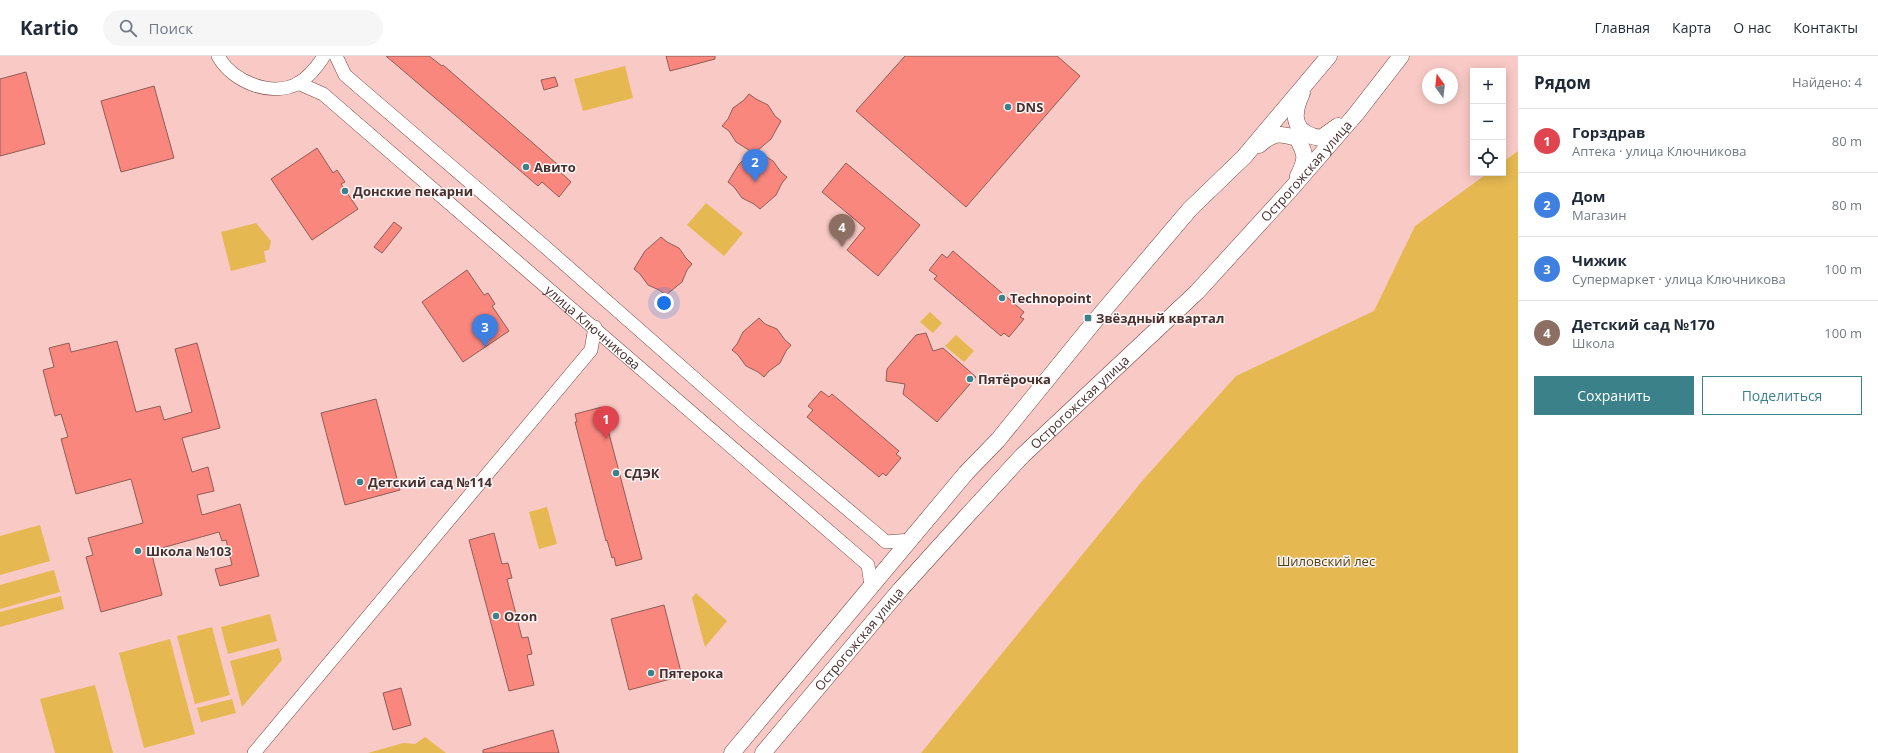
<!DOCTYPE html>
<html lang="ru">
<meta charset="utf-8">
<style>
body{margin:0;font-family:"Open Sans",sans-serif;background:#f6f6f7;color:#1f2937}
.controls{position:absolute;right:12px;top:12px;display:grid;overflow:hidden;border-radius:0px;box-shadow:0 2px 10px #0003}
.controls button{width:36px;height:36px;display:grid;place-items:center;padding:0;border:0;border-bottom:1px solid #e0e1e3;background:#fff;color:#1f2937;font:20px sans-serif}
.compass{position:absolute;left:1422px;top:12px;width:36px;height:36px;border-radius:50%;background:#fff;box-shadow:0 2px 10px #0003;rotate:345deg}
.you{position:absolute;left:664px;top:247px;width:14px;height:14px;margin:-10px;border:3px solid #fff;border-radius:50%;background:#1a73e8;box-shadow:0 0 0 6px #1a73e833}
.badge{display:grid;place-items:center;width:26px;height:26px;border-radius:50%;background:#3a818a;color:#fff;font-size:13px;font-weight:700}
.pin{position:absolute;translate:-50% -33px;filter:drop-shadow(0 1px 2px #0008)}
.pin::after{content:'';position:absolute;top:21px;width:14px;height:12px;background:inherit;clip-path:polygon(0 0,100% 0,50% 100%)}
.list{margin:0;padding:0;list-style:none}
h2{display:flex;justify-content:space-between;align-items:center;height:52px;margin:0;padding:0 16px;font-size:17px}
h2 small{font-size:13px;font-weight:400;color:#747a83}
.list li{display:grid;grid-template-columns:26px 1fr auto;gap:12px;align-items:center;box-sizing:border-box;height:64px;padding:0 16px;border-top:1px solid #e0e1e3}
.list b{display:block;font-size:15px;white-space:nowrap}
.list p{margin:0;font-size:13px;white-space:nowrap;color:#747a83}
.list em{font-size:13px;font-style:normal;color:#747a83}
.actions{display:flex;gap:8px;padding:12px 16px}
.actions a{flex:1;padding:9px 0;border:1px solid #3a818a;border-radius:0px;text-align:center;font-size:14px;color:#3a818a}
.actions .main{background:#3a818a;color:#fff}
.icon{flex:none;width:22px;height:22px;fill:none;stroke:currentColor;stroke-width:2;stroke-linecap:round;stroke-linejoin:round}
.map{position:relative;flex:none;width:1518px;height:697px;overflow:hidden}
header{display:flex;align-items:center;gap:24px;box-sizing:border-box;height:56px;padding:0 20px;background:#fff;border-bottom:1px solid #e0e1e3}
header strong{font-size:19px}
nav{display:flex;gap:22px;margin-inline-start:auto;font-size:14px}
.search{width:280px;height:36px;background:#f6f6f7;display:flex;align-items:center;gap:10px;box-sizing:border-box;padding:0 14px;border-radius:22px;color:#747a83;font-size:15px}
main{display:flex}
aside{flex:1;background:#fff}
.map>svg:first-child{display:block}
</style>
<header>
<strong>Kartio</strong>
<div class="search"><svg class="icon" aria-label="search" viewBox="0 0 24 24"><circle cx="10" cy="10" r="6"/><path d="M15 15l6 6"/></svg>Поиск</div>
<nav><a>Главная</a><a>Карта</a><a>О нас</a><a>Контакты</a></nav>
</header>
<main>
<div class="map">
<svg width="1518" height="697" viewBox="0 0 1518 697">
<rect width="100%" height="100%" fill="#f9cac5"/>
<!-- green -->
<g fill="#e5b851">
<path d="M625,10L633,42L583,55L574,23Z"/>
<path d="M1518,95V697H921L1143,424L1236,320L1374,255L1415,170L1488,117H1503V106Z"/>
<path d="M706,147L743,177L724,200L687,169Z"/>
<path d="M256,167L271,185L269,194L264,195L266,206L231,215L221,176Z"/>
<path d="M930,256L942,267L933,277L920,266Z"/>
<path d="M956,279L974,295L964,306L945,290Z"/>
<path d="M547,451L557,488L539,493L529,456Z"/>
<path d="M40,469L50,505L0,519V480Z"/>
<path d="M54,514L60,536L0,553V529Z"/>
<path d="M696,537L727,565L705,591L692,542Z"/>
<path d="M61,540L64,553L0,571V556Z"/>
<path d="M270,558L277,585L228,598L221,571Z"/>
<path d="M212,571L230,639L195,648L177,580Z"/>
<path d="M170,583L195,678L144,692L119,597Z"/>
<path d="M279,592L282,604L242,651L230,605Z"/>
<path d="M95,629L113,697H55L40,643Z"/>
<path d="M232,643L236,657L201,666L197,652Z"/>
<path d="M425,681L446,697H368L403,687L415,688Z"/>
</g>
<!-- building -->
<g fill="#f9877e" stroke="#8f5c57">
<path d="M386,0H429L442,10L443,9L557,108L555,111L571,126L559,141L542,126L538,130Z"/>
<path d="M666,0H715V3L670,15Z"/>
<path d="M905,0H1057L1080,20L966,151L856,55Z"/>
<path d="M26,16L45,88L0,100V23Z"/>
<path d="M555,21L558,30L544,34L541,24Z"/>
<path d="M154,30L174,102L121,116L101,45Z"/>
<path d="M749,38L756,43L768,49L775,60L781,65L771,83L757,95L773,105L781,116L787,121L782,127L776,139L760,153L754,148L742,142L734,131L728,126L739,108L752,96L736,86L729,75L722,70L728,63L733,52L744,44Z"/>
<path d="M317,92L333,117L337,114L345,126L341,128L358,153L312,184L271,123Z"/>
<path d="M846,107L920,169L878,220L847,194L865,172L822,136Z"/>
<path d="M394,166L402,172L382,197L374,191Z"/>
<path d="M661,181L667,186L679,192L686,202L692,208L687,214L682,226L666,239L659,234L648,229L640,218L634,213L645,195Z"/>
<path d="M953,195L1024,256L1020,261L1024,263L1009,281L1004,277L1001,280L934,223L937,220L929,214L942,198L947,202Z"/>
<path d="M467,214L484,239L488,237L495,248L492,250L509,275L463,306L422,246Z"/>
<path d="M759,262L765,268L777,273L785,284L791,289L786,295L780,307L769,315L764,321L758,316L746,310L738,299L732,294L737,288L743,276Z"/>
<path d="M926,277L933,295L943,292L976,321L937,366L903,338L905,328L886,325L887,313L916,279Z"/>
<path d="M117,285L136,356L160,350L164,364L192,356L175,293L197,287L220,372L182,382L192,416L208,411L214,435L197,439L202,459L240,448L259,520L220,530L215,513L232,509L226,484L222,485L219,476L151,495L162,539L101,556L86,501L93,499L88,482L143,467L131,423L76,438L61,383L68,381L61,358L55,360L43,314L54,311L49,292L69,287L71,296Z"/>
<path d="M821,335L829,341L832,338L899,395L896,398L901,402L886,420L883,417L879,421L807,361L813,354L808,350Z"/>
<path d="M376,343L400,434L345,449L321,357Z"/>
<path d="M602,351L642,503L616,510L614,501L612,502L607,484L606,485L575,366H577L575,358Z"/>
<path d="M494,477L502,508L508,507L512,522L507,523L522,582L528,581L532,598L527,599L534,629L509,635L469,484Z"/>
<path d="M664,549L682,620L629,634L611,563Z"/>
<path d="M401,632L411,669L393,674L383,637Z"/>
<path d="M553,674L559,697H483V694Z"/>
</g>
<g fill="none" stroke-linecap="round" stroke-linejoin="round">
<defs>
<g id="minor">
<path d="M218,0C232,26 272,42 299,27C310,20 317,11 324,0"/>
<path d="M336,0L345,19L543,189L744,366L878,479L886,486L911,484"/>
<path id="s1" d="M298,27L323,38L868,509L871,530"/>
<path d="M254,697L591,294L595,271"/>
</g>
<g id="tertiary">
<path d="M1302,37C1291,60 1293,78 1321,82L1338,70"/>
<path d="M1259,89C1274,76 1278,77 1297,82C1306,98 1307,103 1298,120"/>
<path d="M732,697L966,417L998,384L1094,266L1190,153L1244,101L1329,0"/>
<path id="s2" d="M763,697L900,534L965,462L1022,400L1197,236L1291,133L1356,58L1401,0"/>
</g>
</defs>
<!-- minor casing -->
<use href="#minor" stroke="#764541" stroke-width="14"/>
<!-- tertiary casing -->
<use href="#tertiary" stroke="#764541" stroke-width="17"/>
<!-- minor -->
<use href="#minor" stroke="#fff" stroke-width="13"/>
<!-- tertiary -->
<use href="#tertiary" stroke="#fff" stroke-width="16"/>
</g>
<!-- markers -->
<g fill="#3a818a" stroke="#fdf6f6" stroke-width="1.5">
<circle cx="1008" cy="51" r="4"/>
<circle cx="526" cy="111" r="4"/>
<circle cx="345" cy="135" r="4"/>
<circle cx="1002" cy="242" r="4"/>
<rect x="1084" y="258" width="8" height="8" rx="2"/>
<circle cx="970" cy="323" r="4"/>
<circle cx="616" cy="417" r="4"/>
<circle cx="360" cy="426" r="4"/>
<circle cx="138" cy="495" r="4"/>
<circle cx="496" cy="560" r="4"/>
<circle cx="651" cy="617" r="4"/>
</g>
<g text-anchor="middle" stroke-width="3" stroke-linejoin="round" paint-order="stroke">
<!-- poi labels -->
<g font-size="13" font-weight="bold" fill="#462f2d" stroke="#fdf6f6" text-anchor="start">
<text x="1016" y="56">DNS</text>
<text x="534" y="116">Авито</text>
<text x="353" y="140">Донские пекарни</text>
<text x="1010" y="247">Technopoint</text>
<text x="1096" y="267">Звёздный квартал</text>
<text x="978" y="328">Пятёрочка</text>
<text x="624" y="422">СДЭК</text>
<text x="368" y="431">Детский сад №114</text>
<text x="146" y="500">Школа №103</text>
<text x="504" y="565">Ozon</text>
<text x="659" y="622">Пятерока</text>
</g>
<!-- street labels -->
<g font-size="13" fill="#462f2d" stroke="#fdf6f6">
<text dy="5" stroke="none"><textPath href="#s2" startOffset="797">Острогожская улица</textPath></text>
<text dy="5" stroke="none"><textPath href="#s1" startOffset="384">улица Ключникова</textPath></text>
<text dy="5" stroke="none"><textPath href="#s2" startOffset="473">Острогожская улица</textPath></text>
<text dy="5" stroke="none"><textPath href="#s2" startOffset="149">Острогожская улица</textPath></text>
</g>
<!-- park labels -->
<g font-size="13" fill="#513e0e" stroke="#fdf6f6">
<text x="1326" y="510">Шиловский лес</text>
</g>
</g>
</svg>
<div class="controls">
<button>+</button>
<button>−</button>
<button><svg class="icon" aria-label="locate" viewBox="0 0 24 24"><circle cx="12" cy="12" r="6"/><path d="M12 2v4M12 18v4M2 12h4M18 12h4"/></svg></button>
</div>
<svg class="compass" viewBox="-18 -18 36 36"><path d="M0-13l5 13h-10z" fill="#e53935"/><path d="M0 13l5-13h-10z" fill="#747a83"/></svg>
<div class="you"></div>
<div class="pin badge" style="left:606px;top:383px;background:#e0444e">1</div>
<div class="pin badge" style="left:755px;top:126px;background:#3f7fe0">2</div>
<div class="pin badge" style="left:485px;top:291px;background:#3f7fe0">3</div>
<div class="pin badge" style="left:842px;top:191px;background:#8d6e63">4</div>
</div>
<aside>
<h2>Рядом<small>Найдено: 4</small></h2>
<ul class="list">
<li><span class="badge" style="background:#e0444e">1</span><div><b>Горздрав</b><p>Аптека · улица Ключникова</p></div><em>80 m</em></li>
<li><span class="badge" style="background:#3f7fe0">2</span><div><b>Дом</b><p>Магазин</p></div><em>80 m</em></li>
<li><span class="badge" style="background:#3f7fe0">3</span><div><b>Чижик</b><p>Супермаркет · улица Ключникова</p></div><em>100 m</em></li>
<li><span class="badge" style="background:#8d6e63">4</span><div><b>Детский сад №170</b><p>Школа</p></div><em>100 m</em></li>
</ul>
<div class="actions"><a class="main">Сохранить</a><a>Поделиться</a></div>
</aside>
</main>
